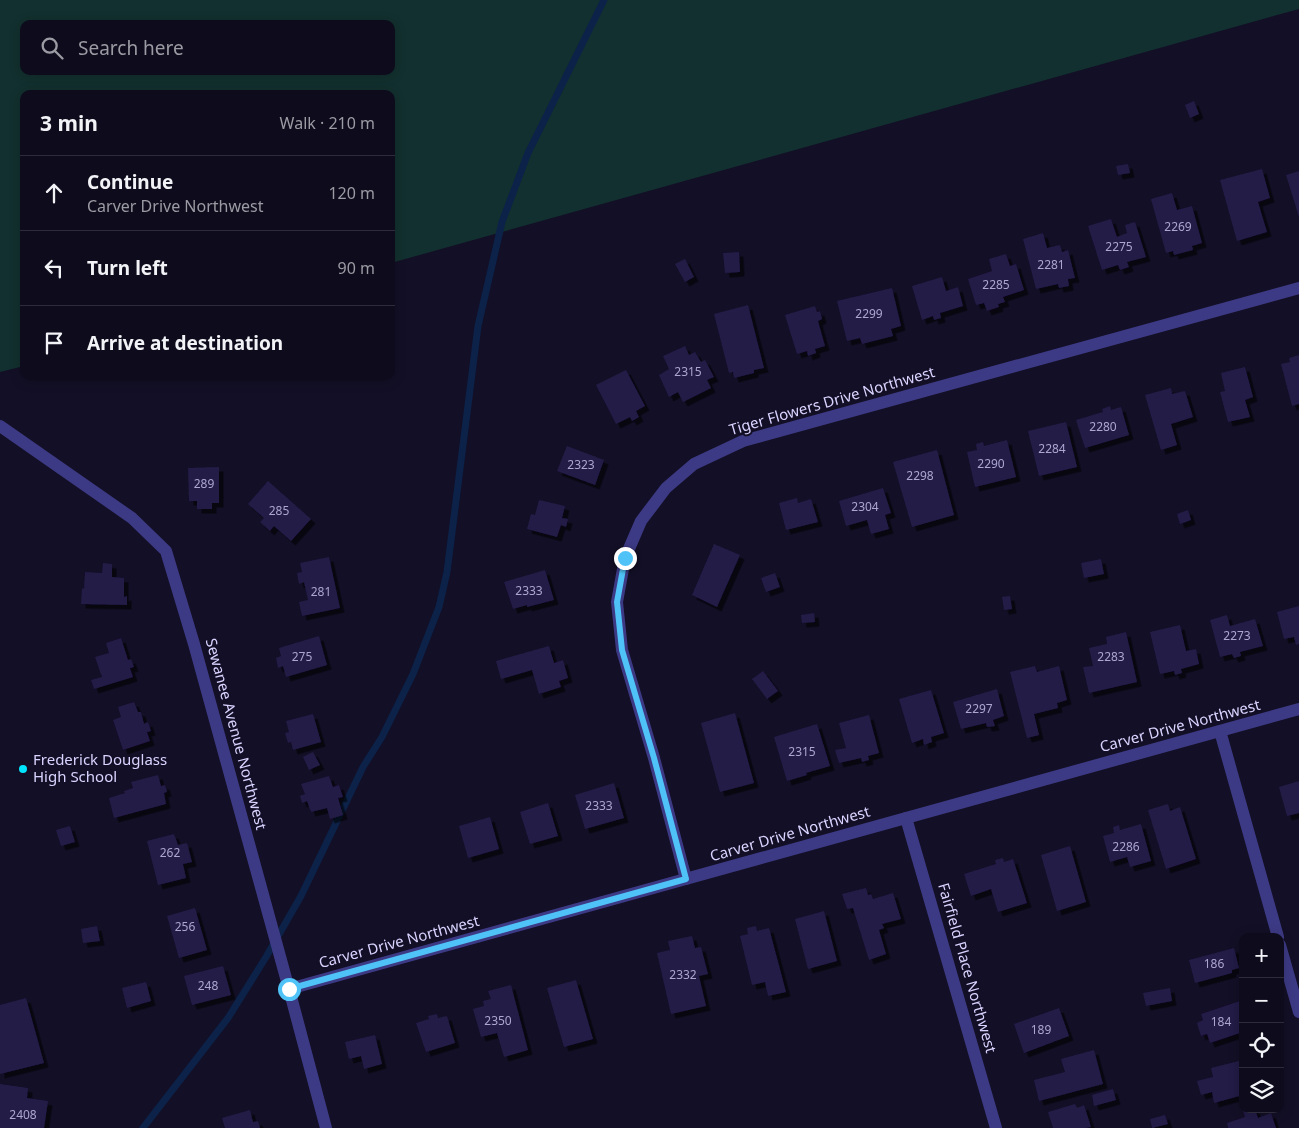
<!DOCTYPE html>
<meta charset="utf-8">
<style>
body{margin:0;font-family:"Noto Sans",sans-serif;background:#1c1929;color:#f1f3f6}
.controls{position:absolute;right:15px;bottom:15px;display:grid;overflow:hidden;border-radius:10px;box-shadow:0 2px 12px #0003}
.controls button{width:45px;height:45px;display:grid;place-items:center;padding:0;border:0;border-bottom:1px solid #2e2b3b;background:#0e0b1c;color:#f1f3f6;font:25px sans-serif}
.stop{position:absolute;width:15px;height:15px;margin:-11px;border:4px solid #4fc3f7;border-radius:50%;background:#fff}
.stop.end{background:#4fc3f7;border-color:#fff;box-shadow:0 1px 5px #0008}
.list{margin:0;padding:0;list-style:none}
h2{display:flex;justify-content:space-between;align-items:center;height:65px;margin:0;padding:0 20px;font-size:21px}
h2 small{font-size:16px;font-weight:400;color:#9b9ba3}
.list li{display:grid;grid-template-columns:32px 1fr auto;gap:15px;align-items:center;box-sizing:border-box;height:75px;padding:0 20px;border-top:1px solid #2e2b3b}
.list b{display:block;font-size:19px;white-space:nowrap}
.list p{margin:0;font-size:16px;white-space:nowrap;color:#9b9ba3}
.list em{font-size:16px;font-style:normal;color:#9b9ba3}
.icon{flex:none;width:28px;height:28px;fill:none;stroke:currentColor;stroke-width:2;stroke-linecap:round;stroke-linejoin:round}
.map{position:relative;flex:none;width:1299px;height:1128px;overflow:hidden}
.search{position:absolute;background:#0e0b1c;box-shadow:0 2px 12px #0003;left:20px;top:20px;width:375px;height:55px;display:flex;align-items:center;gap:12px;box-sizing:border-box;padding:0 18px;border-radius:10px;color:#9b9ba3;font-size:19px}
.panel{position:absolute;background:#0e0b1c;box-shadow:0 2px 12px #0003;left:20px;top:90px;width:375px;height:290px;border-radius:10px}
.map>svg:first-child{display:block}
</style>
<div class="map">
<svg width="1299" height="1128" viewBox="0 0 1299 1128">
<defs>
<filter id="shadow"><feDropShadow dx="4.5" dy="4.5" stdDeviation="0" flood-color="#0009"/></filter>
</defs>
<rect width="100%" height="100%" fill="#130f26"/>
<!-- green -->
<path fill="#12302f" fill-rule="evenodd" d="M0,0H1299V9L391,263V94H24V366L0,372ZM24,24H391V71H24Z"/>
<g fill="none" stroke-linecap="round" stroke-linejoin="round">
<!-- stream -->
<path stroke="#0c2248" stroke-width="7" d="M143,1128L228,1018L266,957L301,896L363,767L382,737L413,674L439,607L447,572L478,326L502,222L528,153L604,0"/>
</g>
<!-- building -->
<g fill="#241b47" filter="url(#shadow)">
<path d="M1194,101L1199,114L1190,118L1185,105Z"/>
<path d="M1128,164L1130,173L1118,175L1116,166Z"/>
<path d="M1262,169L1270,198L1258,202L1267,232L1237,241L1220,180Z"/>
<path d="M1299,171V217L1286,175Z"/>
<path d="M1172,193L1177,210L1192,206L1202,243L1192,246L1193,250L1174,255L1173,251L1166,253L1151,199Z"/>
<path d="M1111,219L1117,237L1127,233L1125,225L1135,222L1146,257L1127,262L1129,267L1120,270L1118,265L1102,270L1088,226Z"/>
<path d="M1043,233L1047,248L1060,245L1062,252L1068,250L1075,278L1068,279L1069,286L1059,288L1058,284L1036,289L1023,239Z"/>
<path d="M739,252L740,272L725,273L723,253Z"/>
<path d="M1006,254L1010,266L1016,264L1024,290L1003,297L1005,302L998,304L999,307L987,311L984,303L976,305L968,279L992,271L989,259Z"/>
<path d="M685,259L694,277L685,282L675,264Z"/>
<path d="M942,277L946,291L958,287L963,306L940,313L941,318L934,320L933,316L922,320L912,286Z"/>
<path d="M892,288L901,326L891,329L893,336L862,344L860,338L847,341L837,301Z"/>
<path d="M748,305L764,368L754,370V373L734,378L733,372L729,373L714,314Z"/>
<path d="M815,306L817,312L820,311L822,319L818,321L825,346L815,349L816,353L808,356L807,351L797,354L785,315Z"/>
<path d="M685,346L689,355L695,352L701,362L705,360L714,377L707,380L711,388L683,402L678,392L669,397L659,375L669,369L663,356Z"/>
<path d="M1299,355V404L1292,406L1281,364L1290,362L1289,358Z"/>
<path d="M1245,367L1253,397L1245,400L1250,417L1228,422L1220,392L1225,391L1221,373Z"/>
<path d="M626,370L645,406L636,411L639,417L632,421L630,417L616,424L596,385Z"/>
<path d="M1171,388L1172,394L1185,391L1193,417L1171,424L1177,445L1161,450L1145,395Z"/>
<path d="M1110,406L1111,410L1121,407L1129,435L1085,448L1076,420L1103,412L1102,409Z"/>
<path d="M1066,422L1077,467L1039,476L1028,431Z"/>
<path d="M1007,440L1016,477L975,487L967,452L977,450L976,444L983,442L984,446Z"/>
<path d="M567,446L604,460L595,485L557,471Z"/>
<path d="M937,450L954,515L912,527L893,462Z"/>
<path d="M219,467V503H212V509H197V501H189L188,468Z"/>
<path d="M268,481L311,519L291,541L274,526L270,531L260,522L264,518L248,504Z"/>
<path d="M883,488L891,513L885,515L889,529L871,534L867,520L846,526L839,501Z"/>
<path d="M797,498L798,503L811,499L818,522L786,530L779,503Z"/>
<path d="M539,500L565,506L562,518L568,519L566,527L561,525L557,537L527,529L531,514L535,515Z"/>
<path d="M1188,510L1191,520L1180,524L1177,514Z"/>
<path d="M714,544L740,555L717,607L692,595Z"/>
<path d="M329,557L340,608L302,616L299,602L308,600L304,582L299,584L297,573L302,572L300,563Z"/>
<path d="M1101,559L1104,574L1084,578L1081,563Z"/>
<path d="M103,563L112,564V577L124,578V597L127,596V605L81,604L82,588L84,589L85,572L102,573Z"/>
<path d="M545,570L554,600L527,607V605L513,609L504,582Z"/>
<path d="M775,573L780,587L766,592L761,578Z"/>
<path d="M1010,596L1012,609L1004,610L1002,597Z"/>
<path d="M1299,606V644L1296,645L1294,637L1284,639L1277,612Z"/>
<path d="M814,613L815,622L802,623L801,615Z"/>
<path d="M1227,615L1230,626L1255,619L1263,646L1240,652L1241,656L1234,658L1232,654L1220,657L1210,620Z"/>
<path d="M1180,625L1186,651L1196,649L1199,664L1181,669L1182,673L1175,675L1174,671L1160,674L1150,632Z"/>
<path d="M1126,632L1137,682L1089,693L1083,667L1093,666L1089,648L1107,644L1106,637Z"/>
<path d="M319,636L327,665L286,677L283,666L278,668L276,658L281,656L279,648Z"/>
<path d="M121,638L128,660L131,659L134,667L130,668L133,677L94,689L91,680L102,677L95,657L109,653L106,643Z"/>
<path d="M549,646L554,663L563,660L568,678L559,681L561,687L539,694L532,670L501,679L496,661Z"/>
<path d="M1035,666L1037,672L1059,666L1067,700L1057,703L1058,708L1034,714L1039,735L1027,738L1010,672Z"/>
<path d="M763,671L778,691L767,699L752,679Z"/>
<path d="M997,689L1004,716L993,720L995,726L987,727L986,723L961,729L953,702Z"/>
<path d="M931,690L944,733L931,737L932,742L924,745L923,739L912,743L899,699Z"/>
<path d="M134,702L138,712H141L144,724L148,722L151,731L147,732L150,741L123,750L113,720L121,717L118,707Z"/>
<path d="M735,713L754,783L720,792L701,723Z"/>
<path d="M313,714L321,742L293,750L291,742L288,743L285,733L289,732L286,721Z"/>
<path d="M869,715L879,753L868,756L869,760L862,762L861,758L839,763L835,750L846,748L839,723Z"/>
<path d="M817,724L830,766L806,773L807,775L787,781L774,737Z"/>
<path d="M313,752L320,765L309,770L303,757Z"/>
<path d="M158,775L161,786L165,785L167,792L164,793L166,804L114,818L109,798L125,793L124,791L133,788L131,782Z"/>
<path d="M329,776L333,787L339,785L343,797L338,798L343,815L330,819L327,808L311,812L307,801L302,803L300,796L305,794L301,784Z"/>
<path d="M1299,781V813L1287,816L1279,787Z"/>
<path d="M614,783L624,818L585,829L575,795Z"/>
<path d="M548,803L558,836L530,844L520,812Z"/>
<path d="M1168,804L1170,811L1180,807L1196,859L1166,869L1148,810Z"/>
<path d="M490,817L499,849L468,858L459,826Z"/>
<path d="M1141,824L1151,861L1130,867L1127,857L1110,862L1103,836L1114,833L1113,827L1119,825L1120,830Z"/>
<path d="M70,826L75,842L61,846L56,830Z"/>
<path d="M174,834L178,845L187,843L192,862L183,864L186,878L158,885L147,841Z"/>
<path d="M1070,846L1086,902L1057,911L1041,855Z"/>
<path d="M1003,858L1004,862L1013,859L1027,903L998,912L991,889L971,896L964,874L996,864L995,860Z"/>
<path d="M866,888L868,895L871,894L873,899L893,893L901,919L882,924L884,928L879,930L886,954L869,960L853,908L847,909L842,894Z"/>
<path d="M195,908L207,950L179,958L167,916Z"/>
<path d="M824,911L837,961L808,969L795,919Z"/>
<path d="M97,926L100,941L83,943L81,929Z"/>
<path d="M756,926L757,931L769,928L786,992L768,996L765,982L752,985L740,936L748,934L747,928Z"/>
<path d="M692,936L695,948L701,947L708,974L699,976L706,1006L671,1014L657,953L670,950L668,941Z"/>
<path d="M1234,948L1239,968L1232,970V973L1195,983L1189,960Z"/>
<path d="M223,966L231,995L192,1005L184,976Z"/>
<path d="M576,980L593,1039L564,1047L547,988Z"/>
<path d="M146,982L151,1001L127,1008L122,988Z"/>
<path d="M511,985L528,1050L504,1057L497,1033L481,1037L473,1009L484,1006L483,1001L491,999L488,991Z"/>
<path d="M1170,988L1172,1001L1146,1006L1143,993Z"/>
<path d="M26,998L44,1063L0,1074V1005Z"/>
<path d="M1243,1000V1032L1210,1043L1207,1034L1201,1036L1197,1023L1203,1020L1201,1014Z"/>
<path d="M1059,1008L1069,1036L1024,1053L1014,1024Z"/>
<path d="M437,1014L438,1018L447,1016L455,1043L426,1052L416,1023L429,1019L428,1016Z"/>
<path d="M375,1035L382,1064L364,1069L361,1056L349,1059L345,1042Z"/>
<path d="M1094,1050L1103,1084L1039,1101L1034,1080L1065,1072L1061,1059Z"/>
<path d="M1243,1060V1095L1214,1103L1212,1092L1201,1095L1197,1081L1213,1077L1211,1068Z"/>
<path d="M0,1084L28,1088L27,1098L48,1101L44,1128H0Z"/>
<path d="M1113,1089L1116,1100L1094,1106L1092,1095Z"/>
<path d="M1075,1104L1077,1108L1084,1105L1091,1127L1086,1128H1053L1048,1112Z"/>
<path d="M1248,1109H1255L1258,1118L1271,1113L1276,1128H1228L1227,1123L1245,1117L1243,1111Z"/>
<path d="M250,1110L253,1122L258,1121L260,1128H225L222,1118Z"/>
<path d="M1165,1115L1168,1124L1152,1128L1150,1119Z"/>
</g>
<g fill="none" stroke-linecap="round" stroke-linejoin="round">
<!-- street -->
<g stroke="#3d3a85" stroke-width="12">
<path d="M0,426L132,518L166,551L194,644L289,989L326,1128"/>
<path d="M1220,731L1278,937"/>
<path d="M906,818L996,1128"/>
<path d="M686,879L654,758L622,650L617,602L625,558L641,521L666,488L694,464L743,441L1299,288"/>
<path d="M1280,945L1299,1012"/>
<path d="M289,989L1299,709"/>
</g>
</g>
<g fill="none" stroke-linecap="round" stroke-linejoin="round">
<!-- route -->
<path stroke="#4fc3f7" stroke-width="6" d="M289,989L686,879L654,758L622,650L617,602L625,558"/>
</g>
<!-- markers -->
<circle fill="#00e5ff" stroke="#130f26" stroke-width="2" cx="23" cy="769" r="5"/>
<g text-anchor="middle" stroke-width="4" stroke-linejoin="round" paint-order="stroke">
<!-- number labels -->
<g font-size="12" fill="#aca6d1">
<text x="1178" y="231">2269</text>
<text x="1119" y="251">2275</text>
<text x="1051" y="269">2281</text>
<text x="996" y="289">2285</text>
<text x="869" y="318">2299</text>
<text x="688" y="376">2315</text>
<text x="1103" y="431">2280</text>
<text x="1052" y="453">2284</text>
<text x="991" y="468">2290</text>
<text x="581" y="469">2323</text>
<text x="920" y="480">2298</text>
<text x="204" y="488">289</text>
<text x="865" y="511">2304</text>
<text x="279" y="515">285</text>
<text x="529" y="595">2333</text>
<text x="321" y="596">281</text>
<text x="1237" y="640">2273</text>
<text x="302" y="661">275</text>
<text x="1111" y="661">2283</text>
<text x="979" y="713">2297</text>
<text x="802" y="756">2315</text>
<text x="599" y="810">2333</text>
<text x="1126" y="851">2286</text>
<text x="170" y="857">262</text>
<text x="185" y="931">256</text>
<text x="1214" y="968">186</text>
<text x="683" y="979">2332</text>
<text x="208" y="990">248</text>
<text x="498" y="1025">2350</text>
<text x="1221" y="1026">184</text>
<text x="1041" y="1034">189</text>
<text x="23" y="1119">2408</text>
</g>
<!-- street labels -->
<g font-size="15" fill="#d9d4ff" stroke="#130f26">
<text transform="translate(832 401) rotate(-16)" y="5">Tiger Flowers Drive Northwest</text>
<text transform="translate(1180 726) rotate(-15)" y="5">Carver Drive Northwest</text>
<text transform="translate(236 734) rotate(75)" y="5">Sewanee Avenue Northwest</text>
<text transform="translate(790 834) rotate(-16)" y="5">Carver Drive Northwest</text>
<text transform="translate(399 942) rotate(-15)" y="5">Carver Drive Northwest</text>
<text transform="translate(967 968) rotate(74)" y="5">Fairfield Place Northwest</text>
</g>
<!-- poi labels -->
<g font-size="15" fill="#d9d4ff" stroke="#130f26" text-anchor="start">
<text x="33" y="765">Frederick Douglass<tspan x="33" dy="17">High School</tspan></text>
</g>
</g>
</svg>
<div class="controls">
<button>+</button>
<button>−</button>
<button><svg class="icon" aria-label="locate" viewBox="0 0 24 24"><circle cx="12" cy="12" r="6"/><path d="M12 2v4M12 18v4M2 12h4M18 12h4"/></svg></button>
<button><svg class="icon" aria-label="layers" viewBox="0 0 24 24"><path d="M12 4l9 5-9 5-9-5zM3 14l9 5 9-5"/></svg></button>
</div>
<div class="stop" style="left:289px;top:989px"></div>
<div class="stop end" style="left:625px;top:558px"></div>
<div class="search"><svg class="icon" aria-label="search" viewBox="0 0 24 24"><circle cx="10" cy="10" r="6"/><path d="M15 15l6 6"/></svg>Search here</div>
<section class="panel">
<h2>3 min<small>Walk · 210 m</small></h2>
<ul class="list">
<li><svg class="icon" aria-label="ahead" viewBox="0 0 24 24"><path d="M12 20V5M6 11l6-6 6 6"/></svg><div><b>Continue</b><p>Carver Drive Northwest</p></div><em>120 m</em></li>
<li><svg class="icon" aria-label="left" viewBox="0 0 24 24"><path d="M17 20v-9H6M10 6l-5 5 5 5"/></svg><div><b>Turn left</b></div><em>90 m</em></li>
<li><svg class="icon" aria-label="arrive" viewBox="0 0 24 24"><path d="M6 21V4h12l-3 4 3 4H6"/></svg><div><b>Arrive at destination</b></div></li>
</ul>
</section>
</div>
